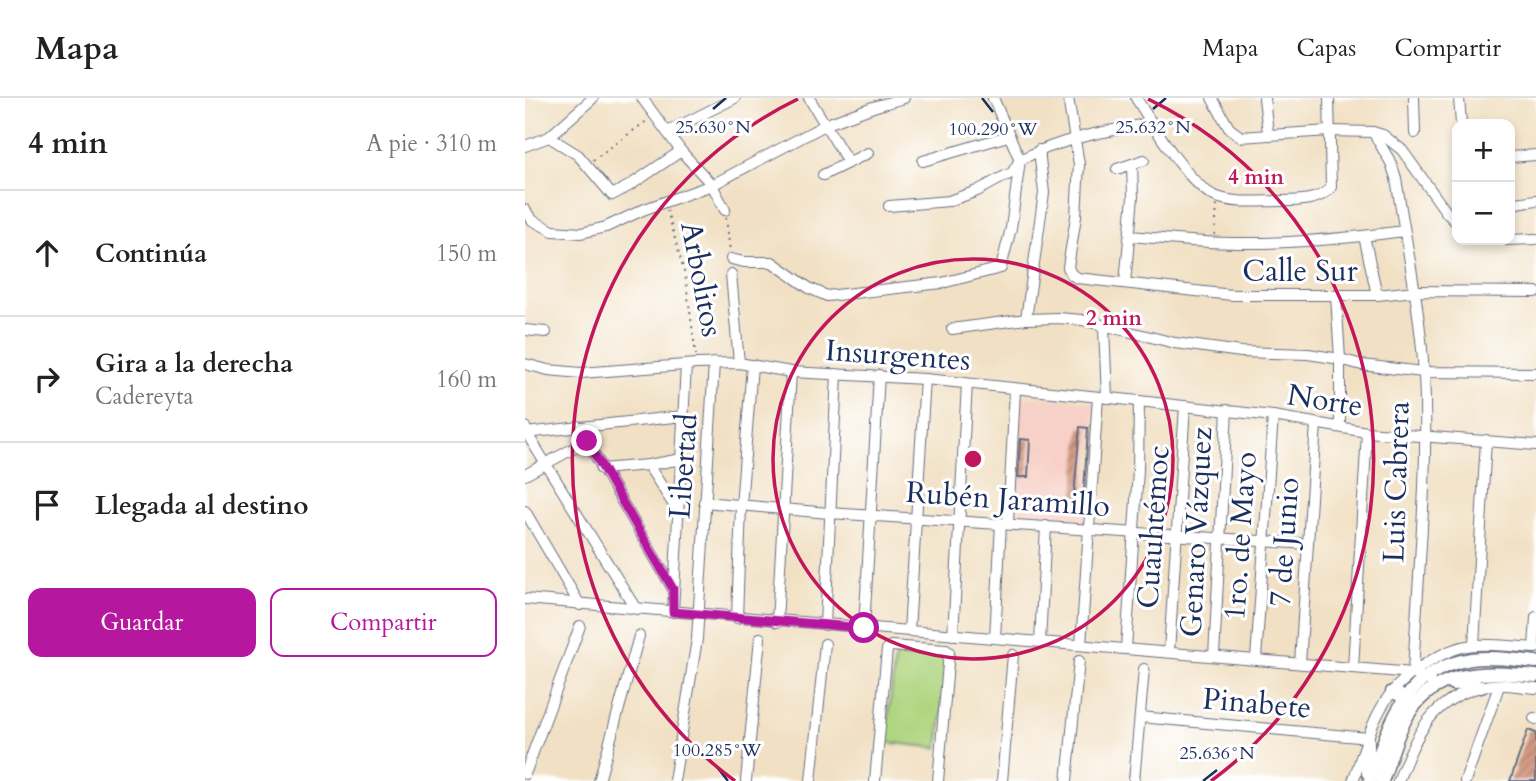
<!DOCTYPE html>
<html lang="es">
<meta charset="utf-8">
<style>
body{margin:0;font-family:Cardo,serif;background:#f2f2f2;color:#222}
.controls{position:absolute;right:21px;top:21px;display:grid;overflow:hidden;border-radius:14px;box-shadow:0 4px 10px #0003}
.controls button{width:63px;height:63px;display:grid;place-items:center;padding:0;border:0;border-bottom:2px solid #e0e0e0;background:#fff;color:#222;font:35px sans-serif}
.stop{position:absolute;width:21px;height:21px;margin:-16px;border:5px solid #b5179e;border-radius:50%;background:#fff}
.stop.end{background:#b5179e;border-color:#fff;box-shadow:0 2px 7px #0008}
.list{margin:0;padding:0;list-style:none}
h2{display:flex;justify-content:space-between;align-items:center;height:91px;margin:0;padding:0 28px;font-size:30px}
h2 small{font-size:23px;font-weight:400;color:#767676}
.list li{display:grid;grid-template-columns:46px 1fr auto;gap:21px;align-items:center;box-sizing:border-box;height:126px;padding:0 28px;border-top:2px solid #e0e0e0}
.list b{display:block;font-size:26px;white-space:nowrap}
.list p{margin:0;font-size:23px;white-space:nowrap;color:#767676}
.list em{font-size:23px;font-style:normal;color:#767676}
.actions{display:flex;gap:14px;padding:21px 28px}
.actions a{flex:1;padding:16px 0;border:2px solid #b5179e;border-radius:14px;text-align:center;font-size:24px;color:#b5179e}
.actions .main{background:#b5179e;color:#fff}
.icon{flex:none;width:38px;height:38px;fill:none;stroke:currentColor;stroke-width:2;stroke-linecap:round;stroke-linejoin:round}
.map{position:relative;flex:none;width:1011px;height:683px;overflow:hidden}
header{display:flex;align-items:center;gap:42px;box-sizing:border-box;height:98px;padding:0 35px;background:#fff;border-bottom:2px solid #e0e0e0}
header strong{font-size:33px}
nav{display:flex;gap:38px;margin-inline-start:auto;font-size:24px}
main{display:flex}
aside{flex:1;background:#fff}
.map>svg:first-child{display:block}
</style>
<header>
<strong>Mapa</strong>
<nav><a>Mapa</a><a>Capas</a><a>Compartir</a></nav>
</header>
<main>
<aside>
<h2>4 min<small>A pie · 310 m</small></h2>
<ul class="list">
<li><svg class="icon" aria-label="ahead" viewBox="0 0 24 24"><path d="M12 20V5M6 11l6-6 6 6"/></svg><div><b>Continúa</b></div><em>150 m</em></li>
<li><svg class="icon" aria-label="right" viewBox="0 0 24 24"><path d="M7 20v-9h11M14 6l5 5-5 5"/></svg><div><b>Gira a la derecha</b><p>Cadereyta</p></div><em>160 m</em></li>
<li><svg class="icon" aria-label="arrive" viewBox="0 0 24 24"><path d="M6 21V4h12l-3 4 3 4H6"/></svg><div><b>Llegada al destino</b></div></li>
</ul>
<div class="actions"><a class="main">Guardar</a><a>Compartir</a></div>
</aside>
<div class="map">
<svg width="1011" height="683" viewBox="0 0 1011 683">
<defs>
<pattern id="building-hatch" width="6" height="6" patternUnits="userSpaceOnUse" patternTransform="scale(1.75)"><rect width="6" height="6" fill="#d39a82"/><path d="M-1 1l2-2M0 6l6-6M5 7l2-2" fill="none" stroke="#aa7e6e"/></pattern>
</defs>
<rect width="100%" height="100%" fill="#fff"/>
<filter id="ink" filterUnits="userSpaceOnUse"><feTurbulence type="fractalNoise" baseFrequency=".0143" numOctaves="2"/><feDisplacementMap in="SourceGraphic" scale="14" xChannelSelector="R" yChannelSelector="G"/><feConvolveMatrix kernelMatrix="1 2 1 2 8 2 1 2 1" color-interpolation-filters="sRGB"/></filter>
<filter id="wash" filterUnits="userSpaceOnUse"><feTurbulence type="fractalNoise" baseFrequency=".00686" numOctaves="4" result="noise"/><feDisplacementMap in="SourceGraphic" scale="28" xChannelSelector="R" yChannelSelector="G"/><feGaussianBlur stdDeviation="1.57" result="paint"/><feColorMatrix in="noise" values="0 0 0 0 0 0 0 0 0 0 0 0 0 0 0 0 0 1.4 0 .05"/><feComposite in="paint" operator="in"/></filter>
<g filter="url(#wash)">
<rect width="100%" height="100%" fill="#f1e0c3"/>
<!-- built -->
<path fill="#f7d1c7" d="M495,299L570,304L561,428L487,423Z"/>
<!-- park -->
<path fill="#aed47e" stroke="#64826e" stroke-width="2" d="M371,552L424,559L413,650L360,644Z"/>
<g id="blocks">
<!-- building -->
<g fill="url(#building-hatch)">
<path d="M555,329L563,330L558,409H548Z"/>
<path d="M495,341L505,342L503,379H493Z"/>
<path d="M1003,632L1011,635V683H985Z"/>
</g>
</g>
</g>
<g filter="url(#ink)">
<use href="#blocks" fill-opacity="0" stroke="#666d81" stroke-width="2"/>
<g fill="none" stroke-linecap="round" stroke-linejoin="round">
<defs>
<g id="minor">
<path d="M117,0L156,53L187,87L200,112"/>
<path d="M284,0L323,64"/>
<path d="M468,0L495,62C537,40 581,33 628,25"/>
<path d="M543,0L554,66L551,119L543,169L546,176L552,180L707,197H852L890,193L1011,194"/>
<path d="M611,0C627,25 665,90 692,99C711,106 736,103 756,103C772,103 796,103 806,89L804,0"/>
<path d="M687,0L704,30L716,39L804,33L848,34L858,37L877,52L922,115L932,125"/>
<path d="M739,0L743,35"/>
<path d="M889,0L890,35"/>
<path d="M934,0L936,26"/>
<path d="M142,34L210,0"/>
<path d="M848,34L866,65L871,80C881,145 895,210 899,276C904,375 893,476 888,575"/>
<path d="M24,39L68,0"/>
<path d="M0,48L24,39L53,57L87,97L104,88L156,53"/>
<path d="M985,59L1011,57"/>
<path d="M398,63L483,38"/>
<path d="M592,71L619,62"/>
<path d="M298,77L343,55"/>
<path d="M985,106L1011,102"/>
<path d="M364,108L424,103L452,93L478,79L487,75L493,65"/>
<path d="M0,112L7,122L28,133L56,135L81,129L120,111L187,87L302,26L348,9L379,0"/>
<path d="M605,138C641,141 677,145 713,145C768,146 825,140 879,133"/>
<path d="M839,138L852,197"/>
<path d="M982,142L1011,141"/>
<path d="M206,161L219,164H247L284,190L302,198L417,185L476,170L486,130L495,62"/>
<path d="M206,176L214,265"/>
<path d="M600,185L608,99L607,66"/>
<path d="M811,198L815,261V329"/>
<path d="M501,221L519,95L514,52"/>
<path d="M579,229L582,300"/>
<path d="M427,231L501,221L533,220L557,222L650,245L716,254L783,256L815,261L837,267L898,274L1011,275"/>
<path d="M0,232L21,234"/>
<path d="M0,266L23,272L56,275L172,266L214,265L266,274L400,281L614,303L748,318L842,334L1011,347"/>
<path d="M53,328L148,491"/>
<path d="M0,329L1,334L111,511"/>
<path d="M0,335L159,318"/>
<path d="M123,367L152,412"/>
<path d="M76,371L123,367L157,361"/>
<path d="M0,377L62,343"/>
<path d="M179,404L304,415L783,446"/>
<path d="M0,413L55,507"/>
<path d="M483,425L490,292"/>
<path d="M0,501L888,575L905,583"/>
<path d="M148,514L161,267"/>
<path d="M212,520L216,408L227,267"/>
<path d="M252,524L266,274"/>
<path d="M300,527L312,276"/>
<path d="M339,530L354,277"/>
<path d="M384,533L400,281"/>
<path d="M428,537L442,286"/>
<path d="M470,540L476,425"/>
<path d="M515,544L521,428"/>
<path d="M556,547L573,299"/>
<path d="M949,547L961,342"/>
<path d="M601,550L613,372L614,303"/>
<path d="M1009,550L1011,519"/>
<path d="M644,554L660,308"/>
<path d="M689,558L702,312"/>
<path d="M731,561L748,318"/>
<path d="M775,565L791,326"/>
<path d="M828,570L842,334"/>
<path d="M615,619L844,640"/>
<path d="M1009,620L1011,621"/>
<path d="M0,676L55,528"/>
<path d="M74,683L114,538"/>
<path d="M149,683L172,541L189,265"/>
<path d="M221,683L235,540"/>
<path d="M286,683L300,546"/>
<path d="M350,683L362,551L366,548L421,552L424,554L413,683"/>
<path d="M477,683L488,557"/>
<path d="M542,683L554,563"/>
<path d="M609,683L619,571"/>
<path d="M828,683C837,658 844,630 858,607C873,580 920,548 951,547C971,546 991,549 1011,550"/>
<path d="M873,683C891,639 904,602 956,589C973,584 994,589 1011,590"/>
<path d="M940,683L974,588"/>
</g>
<g id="major">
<path d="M928,586L942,585L956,589"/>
<path d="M867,594L873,596L886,606"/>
<path d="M843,644V675"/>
<path d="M845,683C864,628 878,572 946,561C967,558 990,562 1011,564"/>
<path d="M857,683C864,664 869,644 878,626C905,570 957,573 1011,578"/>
</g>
</defs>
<!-- minor casing -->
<use href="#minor" stroke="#666d81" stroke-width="12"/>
<!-- major casing -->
<use href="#major" stroke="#666d81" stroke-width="15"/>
<!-- path -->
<g stroke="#666d81" stroke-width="2" stroke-dasharray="2 5" stroke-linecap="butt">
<path d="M68,62L123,22"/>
<path d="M142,112L160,177L171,257"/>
<path d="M201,120L205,153"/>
<path d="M690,137L692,107"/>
</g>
<!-- minor -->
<use href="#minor" stroke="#fff" stroke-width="10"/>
<!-- major -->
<use href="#major" stroke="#fff" stroke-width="12"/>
</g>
</g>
<g fill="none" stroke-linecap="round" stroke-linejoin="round" filter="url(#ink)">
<!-- route -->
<path stroke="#b5179e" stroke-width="9" d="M62,343L148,491V514L339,530"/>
</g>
<!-- ticks -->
<path fill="none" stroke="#1b2f5e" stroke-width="2.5" d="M457,0L468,14M188,11L201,0M628,11L641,0M192,669L203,683M678,683L692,672"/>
<!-- distance rings -->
<g fill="none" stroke="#c2185b" stroke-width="3.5">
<circle cx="448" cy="361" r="200"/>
<path d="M210 683A400 400 0 0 1 273 1M623 1A400 400 0 0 1 686 683"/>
</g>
<g text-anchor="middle" stroke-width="6" stroke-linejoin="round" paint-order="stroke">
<!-- street labels -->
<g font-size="30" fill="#1b2f5e" stroke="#fff">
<text x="775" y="183">Calle Sur</text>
<text transform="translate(177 181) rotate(79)" y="10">Arbolitos</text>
<text transform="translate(373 257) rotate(4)" y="10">Insurgentes</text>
<text transform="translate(800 302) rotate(9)" y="10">Norte</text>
<text transform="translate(158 368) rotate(-86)" y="10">Libertad</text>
<text transform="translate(871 384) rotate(-88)" y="10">Luis Cabrera</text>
<text transform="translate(483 401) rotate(4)" y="10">Rubén Jaramillo</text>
<text transform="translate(628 429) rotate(-86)" y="10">Cuauhtémoc</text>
<text transform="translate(671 434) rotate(-87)" y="10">Genaro Vázquez</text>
<text transform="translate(715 438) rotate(-86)" y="10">1ro. de Mayo</text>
<text transform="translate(759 444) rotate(-86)" y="10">7 de Junio</text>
<text transform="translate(732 605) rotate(5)" y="10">Pinabete</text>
</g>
</g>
<g font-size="18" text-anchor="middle" fill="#1b2f5e" stroke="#fff" stroke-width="6" stroke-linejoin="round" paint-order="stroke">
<text x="188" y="35">25.630°N</text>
<text x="628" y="35">25.632°N</text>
<text x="468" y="37">100.290°W</text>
<text x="192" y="658">100.285°W</text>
<text x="692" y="661">25.636°N</text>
</g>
<circle cx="448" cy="361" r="10" fill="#c2185b" stroke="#fff" stroke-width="3.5"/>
<g font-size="21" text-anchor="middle" font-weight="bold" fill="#c2185b" stroke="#fff" stroke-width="6" stroke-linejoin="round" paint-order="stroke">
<text x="731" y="86">4 min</text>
<text x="589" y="227">2 min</text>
</g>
</svg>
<div class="controls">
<button>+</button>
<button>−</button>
</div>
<div class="stop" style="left:339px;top:530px"></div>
<div class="stop end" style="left:62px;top:343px"></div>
</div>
</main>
